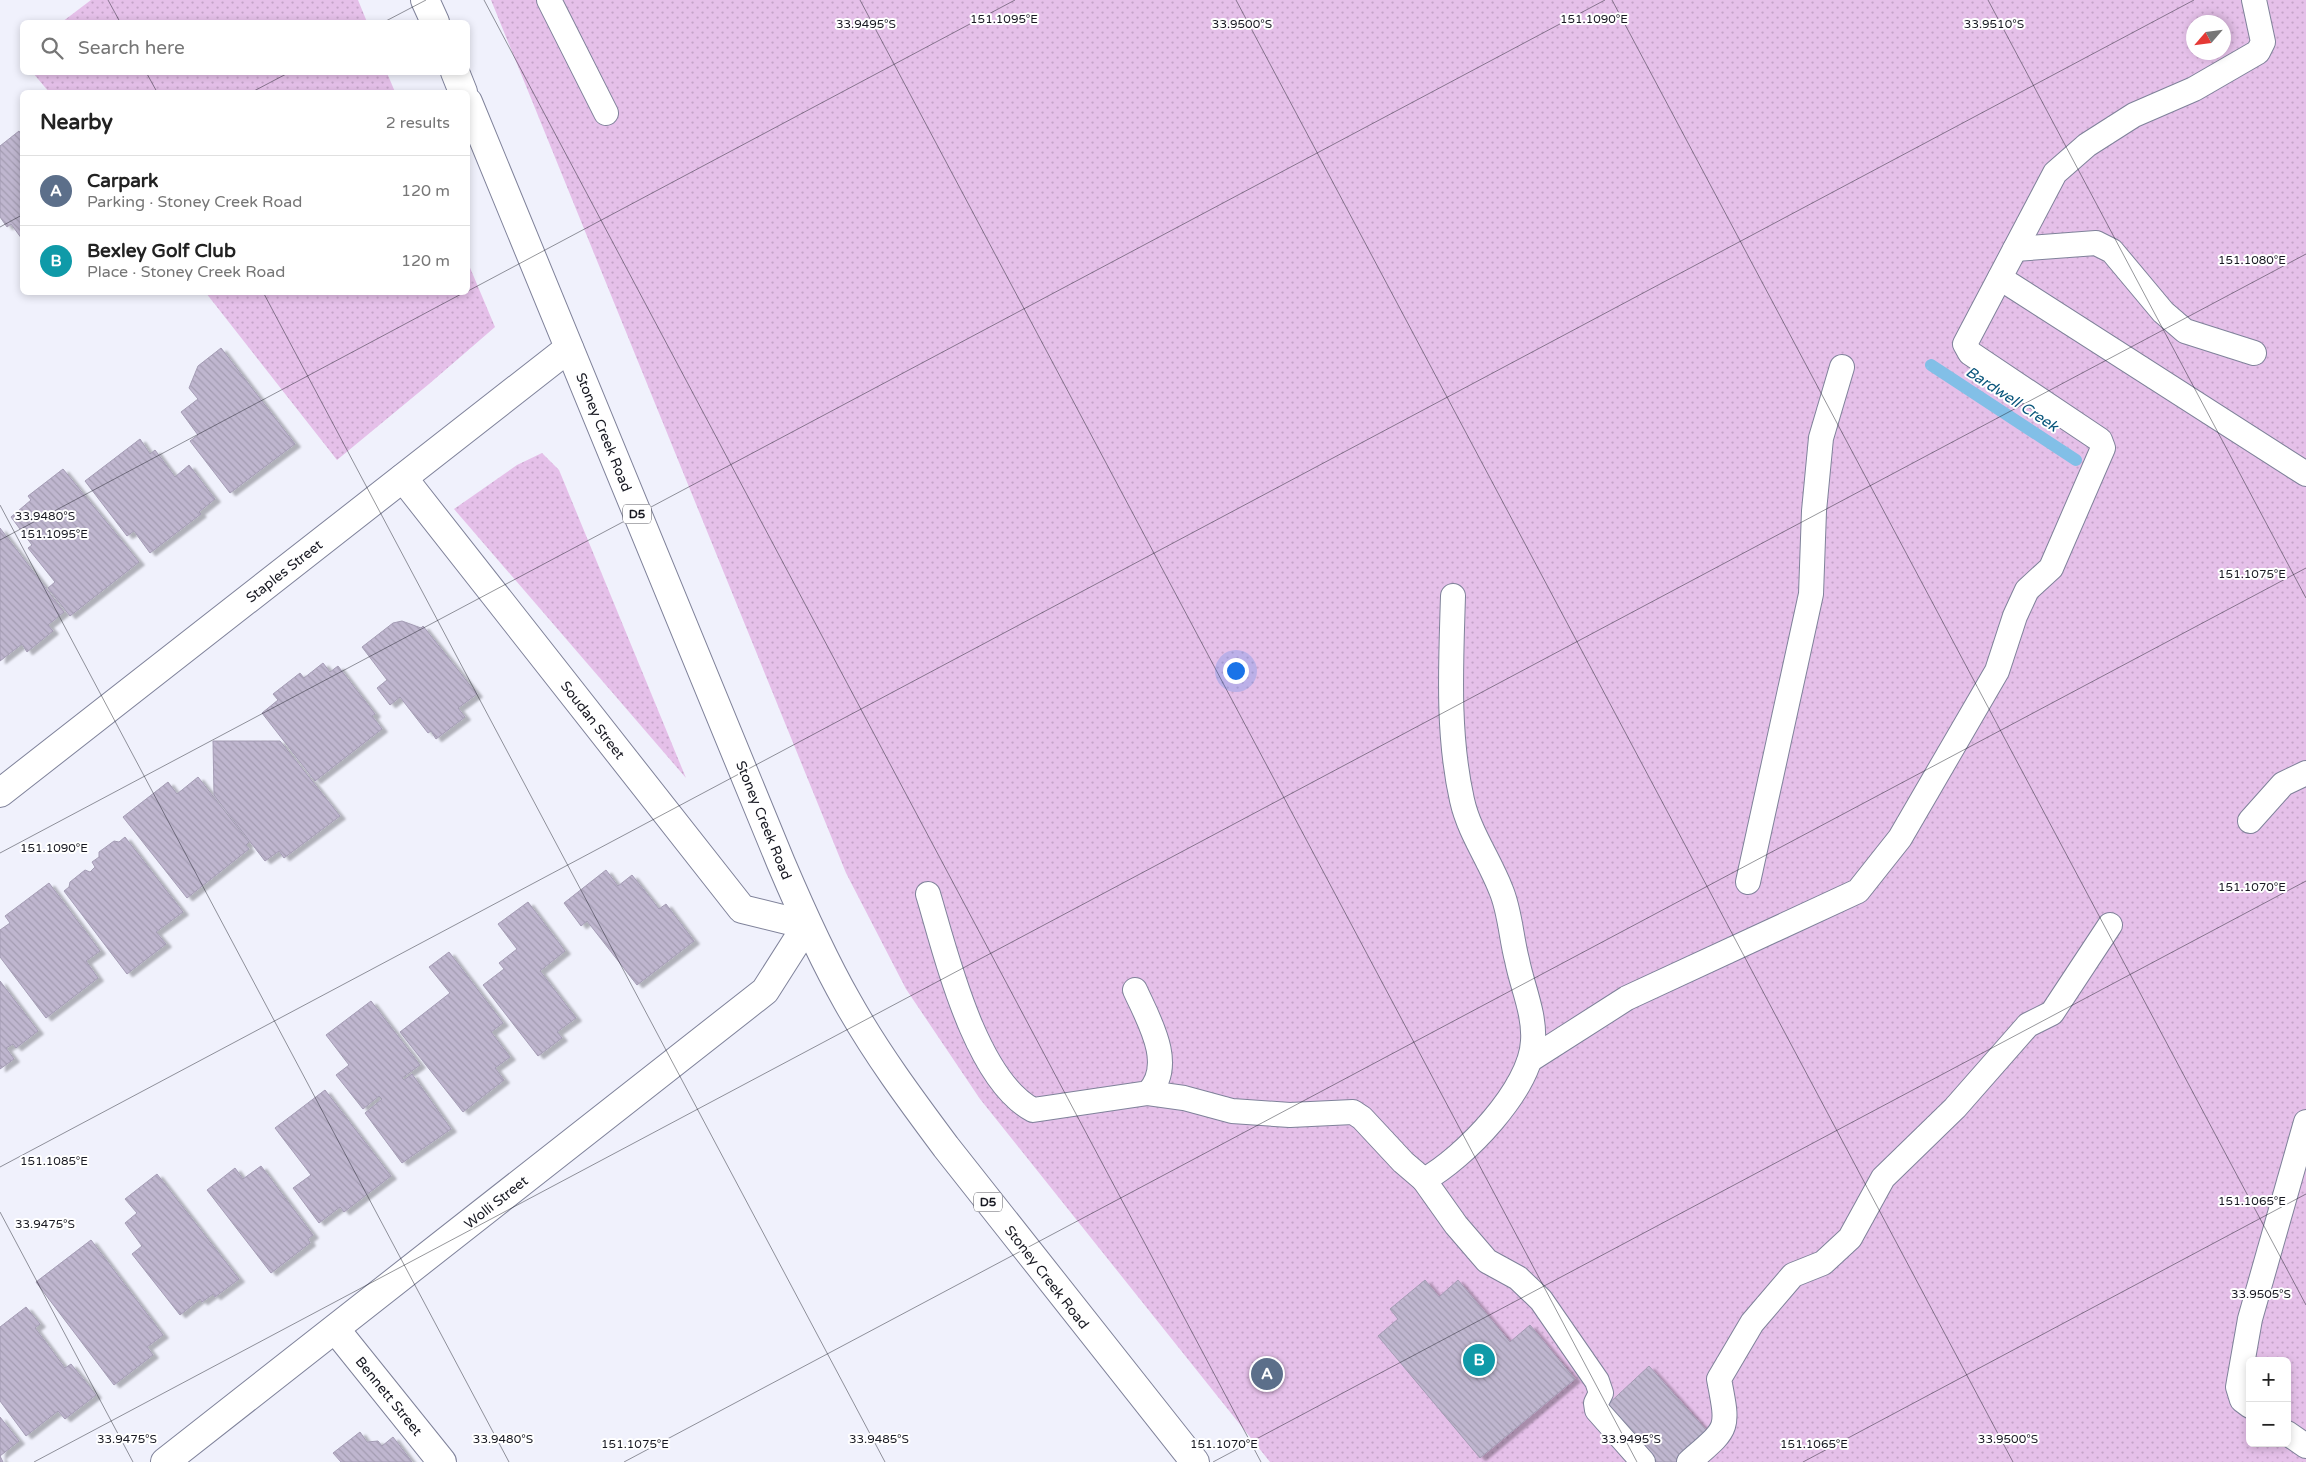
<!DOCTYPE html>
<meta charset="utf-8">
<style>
body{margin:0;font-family:"Varela Round",sans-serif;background:#f6f6f6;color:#222}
.controls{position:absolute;right:15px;bottom:15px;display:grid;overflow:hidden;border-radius:8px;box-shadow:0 2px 8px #0003}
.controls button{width:45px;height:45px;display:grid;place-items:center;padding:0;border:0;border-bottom:1px solid #e0e0e0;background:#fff;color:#222;font:25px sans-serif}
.compass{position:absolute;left:2186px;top:15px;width:45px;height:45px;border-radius:50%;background:#fff;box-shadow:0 2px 8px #0003;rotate:242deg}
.you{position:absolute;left:1235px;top:670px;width:18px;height:18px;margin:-12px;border:4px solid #fff;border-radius:50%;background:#1a73e8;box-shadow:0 0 0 8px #1a73e833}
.badge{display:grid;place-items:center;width:32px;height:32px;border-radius:50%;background:#2563eb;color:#fff;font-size:16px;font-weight:700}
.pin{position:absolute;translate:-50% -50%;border:2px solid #fff;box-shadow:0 1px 5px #0006}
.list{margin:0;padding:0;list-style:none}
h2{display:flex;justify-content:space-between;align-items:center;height:65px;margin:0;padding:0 20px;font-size:21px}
h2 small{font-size:16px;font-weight:400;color:#767676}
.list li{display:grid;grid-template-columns:32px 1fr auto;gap:15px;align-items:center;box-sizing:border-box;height:70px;padding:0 20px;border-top:1px solid #e0e0e0}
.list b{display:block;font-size:19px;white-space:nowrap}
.list p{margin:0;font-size:16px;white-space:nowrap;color:#767676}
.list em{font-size:16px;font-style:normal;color:#767676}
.icon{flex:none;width:28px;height:28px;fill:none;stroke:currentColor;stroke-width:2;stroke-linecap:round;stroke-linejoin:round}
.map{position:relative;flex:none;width:2306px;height:1462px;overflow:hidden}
.search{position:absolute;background:#fff;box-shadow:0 2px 8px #0003;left:20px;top:20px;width:450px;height:55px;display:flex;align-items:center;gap:12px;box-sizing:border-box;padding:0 18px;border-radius:8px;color:#767676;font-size:19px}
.panel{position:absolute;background:#fff;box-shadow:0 2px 8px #0003;left:20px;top:90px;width:450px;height:205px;border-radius:8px}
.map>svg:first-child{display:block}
</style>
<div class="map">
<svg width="2306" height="1462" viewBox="0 0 2306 1462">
<defs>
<pattern id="green-dots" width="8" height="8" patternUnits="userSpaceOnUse" patternTransform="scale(1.25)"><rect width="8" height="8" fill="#e5c0e9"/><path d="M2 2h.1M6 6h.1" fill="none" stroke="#c4a4c8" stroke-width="1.8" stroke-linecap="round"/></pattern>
<pattern id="building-back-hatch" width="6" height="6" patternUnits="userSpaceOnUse" patternTransform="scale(1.25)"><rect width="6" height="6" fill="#bfb6cf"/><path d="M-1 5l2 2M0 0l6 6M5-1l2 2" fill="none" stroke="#a39cb1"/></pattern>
<filter id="shadow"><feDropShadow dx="5.5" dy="3" stdDeviation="1" flood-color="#0004"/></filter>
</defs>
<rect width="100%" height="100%" fill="#f0f1fc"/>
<!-- green -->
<g fill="url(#green-dots)" fill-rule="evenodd">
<path d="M91,0H358L367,22H62Z"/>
<path d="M491,0H2306V1462H1270L980,1099L906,989L846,873ZM2194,22H2224V52H2194ZM2250,1361H2287V1443H2250Z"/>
<path d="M33,73H387L395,92H49Z"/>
<path d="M468,263L495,327L429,384L337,460L206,293L468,292Z"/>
<path d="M542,453L559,470L686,778L454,509L517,465Z"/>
</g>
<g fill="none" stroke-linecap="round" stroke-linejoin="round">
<!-- stream -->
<path stroke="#82bfe7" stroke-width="12" d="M1931,365L2076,460"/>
</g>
<!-- building -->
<g fill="url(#building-back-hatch)" stroke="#a49cb4" filter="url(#shadow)">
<path d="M19,131L22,135V239L11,224L7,227L0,217V146Z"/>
<path d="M221,348L295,444L230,493L190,441L198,435L181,412L198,399L189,388L198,366Z"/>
<path d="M140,439L150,454L155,450L175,477L189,465L215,499L199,512L201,514L150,553L134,531L127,536L85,481Z"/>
<path d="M63,469L139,562L70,616L48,588L55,582L28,548L32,545L11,517L31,500L28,496Z"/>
<path d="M0,528L64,612L48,625L53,631L27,652L22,644L0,661Z"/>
<path d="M402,621L421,628L423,626L477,694L458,708L465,717L436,739L431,731L428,733L400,697L390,705L377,688L387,680L362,647L393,623Z"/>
<path d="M323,663L330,672L338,666L375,714L372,716L382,729L315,781L262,713L278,700L273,694L300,673L304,678Z"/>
<path d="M213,741H280L340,816L284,858L279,851L265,861L214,795Z"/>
<path d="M198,777L249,842L246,845L249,849L187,898L123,817L168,782L177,794Z"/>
<path d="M125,837L183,912L156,932L166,944L127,974L64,891L69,887L70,882L85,870L90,872L95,867L92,862L99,857V852L114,841L119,842Z"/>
<path d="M606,870L618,886L632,875L659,909L666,904L694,941L637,985L587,921L581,926L564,903Z"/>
<path d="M49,883L100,951L86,961L98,978L46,1018L0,957V930L10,923L5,916Z"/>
<path d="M528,902L565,951L540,971L576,1018L557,1032L562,1038L538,1056L483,985L504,969L499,963L517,949L498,924Z"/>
<path d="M449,952L503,1023L491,1032L510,1057L495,1068L504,1080L463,1112L400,1032L450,993L429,967Z"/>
<path d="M0,981L38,1031L16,1048L13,1044L6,1048L14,1059L0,1069Z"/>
<path d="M371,1001L420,1065L402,1078L404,1080L412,1074L451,1129L402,1163L365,1113L382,1099L379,1096L363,1109L336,1075L349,1065L326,1035Z"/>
<path d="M325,1090L391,1176L344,1212L340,1207L319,1223L293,1188L311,1175L275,1128Z"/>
<path d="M261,1166L313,1235L308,1239L310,1243L271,1273L207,1190L235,1168L243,1179Z"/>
<path d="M157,1174L239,1279L215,1297L213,1294L202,1302L200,1299L180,1315L132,1254L142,1246L125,1223L137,1213L125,1199Z"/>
<path d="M91,1240L163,1335L147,1347L153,1355L114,1385L36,1282Z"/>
<path d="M1425,1280L1439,1297L1458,1280L1510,1342L1530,1325L1575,1379L1480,1458L1378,1336L1398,1319L1390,1309Z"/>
<path d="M26,1307L40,1324L35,1328L65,1368L71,1364L96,1395L65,1419L58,1411L26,1436L0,1401V1327Z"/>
<path d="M1649,1366L1708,1432L1676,1462H1651L1603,1409Z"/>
<path d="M0,1417L19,1441L0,1456L3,1462H0Z"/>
<path d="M360,1432L367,1442L378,1441L382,1446L393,1437L412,1462H341L333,1453Z"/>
</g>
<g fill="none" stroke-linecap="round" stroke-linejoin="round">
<defs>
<g id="service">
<path d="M549,0L606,113"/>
<path d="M2015,249L2096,243L2112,251L2163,312L2185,331L2254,353"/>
<path d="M2000,278L2306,474"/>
<path d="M2250,821L2283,784L2306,773"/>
<path d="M1748,882L1811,594L1814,511L1821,438L1842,367"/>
<path d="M928,894C946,954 975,1079 1033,1110L1148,1093C1176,1065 1148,1019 1135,990"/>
<path d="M1530,1060L1627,998L1858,891L1900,838L1997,671L2015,616L2027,590L2051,568L2103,448L2100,440L1970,353L1965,344L2055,173L2087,145L2134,115L2194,89L2258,52L2263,42L2254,0"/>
<path d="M1148,1093L1184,1098L1232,1111L1290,1115L1353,1112L1362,1118L1403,1162L1424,1180C1464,1158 1531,1089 1533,1041C1535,1014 1522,986 1517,960C1511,937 1510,911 1501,890C1489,859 1469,832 1462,800C1447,733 1451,664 1453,596"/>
<path d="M1424,1180L1456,1225L1487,1261L1518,1278L1541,1300L1597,1381L1601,1393L1596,1403L1597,1410L1643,1462"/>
<path d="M2250,1406L2242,1400L2238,1387L2250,1319L2306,1122"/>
<path d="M2287,1433L2306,1446"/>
<path d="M1689,1462C1729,1427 1729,1431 1719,1379L1752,1323L1793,1275L1823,1263L1850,1238L1883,1178L1955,1108L2028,1025L2052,1013L2110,925"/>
</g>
<g id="minor">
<path d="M0,793L569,348"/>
<path d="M336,1330L442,1462"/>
<path d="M165,1462L765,991L807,925L742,909L403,478"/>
</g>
<g id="primary">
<path d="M425,0L435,22"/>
<path d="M455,72L463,92"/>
<path d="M468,102L781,863C801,910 822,957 847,1001C876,1053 911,1100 946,1147L1195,1462"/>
</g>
</defs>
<!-- service casing -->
<use href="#service" stroke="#7f829a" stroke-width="26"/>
<!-- minor casing -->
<use href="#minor" stroke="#7f829a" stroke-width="30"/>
<!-- primary casing -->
<use href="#primary" stroke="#7f829a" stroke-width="30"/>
<!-- service -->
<use href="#service" stroke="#fff" stroke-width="24"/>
<!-- minor -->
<use href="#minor" stroke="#fff" stroke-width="28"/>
<!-- primary -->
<use href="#primary" stroke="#fff" stroke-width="28"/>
</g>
<!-- ticks -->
<path fill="none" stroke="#171821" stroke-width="1" stroke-opacity="0.45" d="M108,0L120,22M484,0L1261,1462M860,0L1637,1462M1236,0L2013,1462M1612,0L2306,1305M1988,0L2306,598M384,22L426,0M146,72L157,92M252,92L290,72M0,227L22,215M468,291L1015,0M263,292L885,1462M0,505L509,1462M0,540L465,292M0,853L1605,0M0,1167L2194,0M0,1212L133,1462M34,1462L2306,254M624,1462L2306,568M1213,1462L2306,881M1803,1462L2306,1194"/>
<g text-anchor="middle" stroke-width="4" stroke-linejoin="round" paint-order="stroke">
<!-- shield labels -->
<g fill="#fff" stroke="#5d5d64" stroke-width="1">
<rect x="623" y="504.5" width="28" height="19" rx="4"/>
<rect x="974" y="1192.5" width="28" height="19" rx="4"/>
</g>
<g font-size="12" font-weight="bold" fill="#171821">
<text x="637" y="518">D5</text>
<text x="988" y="1206">D5</text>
</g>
<!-- street labels -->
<g font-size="14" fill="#171821" stroke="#fff">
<text transform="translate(604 432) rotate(68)" y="5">Stoney Creek Road</text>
<text transform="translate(284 571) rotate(-38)" y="5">Staples Street</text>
<text transform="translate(593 720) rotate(52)" y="5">Soudan Street</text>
<text transform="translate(764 820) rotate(68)" y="5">Stoney Creek Road</text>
<text transform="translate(496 1202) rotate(-38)" y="5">Wolli Street</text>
<text transform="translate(1047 1277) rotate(52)" y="5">Stoney Creek Road</text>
<text transform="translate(389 1396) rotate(51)" y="5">Bennett Street</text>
</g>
<!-- water labels -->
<g font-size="15" font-style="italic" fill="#09557b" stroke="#fff">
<text transform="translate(2012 399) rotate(33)" y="5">Bardwell Creek</text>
</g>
</g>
<g font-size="12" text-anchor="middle" fill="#171821" stroke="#fff" stroke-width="4" stroke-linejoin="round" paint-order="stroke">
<text x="1004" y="23">151.1095°E</text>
<text x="1594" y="23">151.1090°E</text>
<text x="1994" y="28">33.9510°S</text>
<text x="866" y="28">33.9495°S</text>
<text x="1242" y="28">33.9500°S</text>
<text x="2252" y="264">151.1080°E</text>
<text x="45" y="520">33.9480°S</text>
<text x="54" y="538">151.1095°E</text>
<text x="2252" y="578">151.1075°E</text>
<text x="54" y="852">151.1090°E</text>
<text x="2252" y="891">151.1070°E</text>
<text x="54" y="1165">151.1085°E</text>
<text x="2252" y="1205">151.1065°E</text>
<text x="45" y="1228">33.9475°S</text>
<text x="2261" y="1298">33.9505°S</text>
<text x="127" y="1443">33.9475°S</text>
<text x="503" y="1443">33.9480°S</text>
<text x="879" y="1443">33.9485°S</text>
<text x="1631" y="1443">33.9495°S</text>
<text x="2008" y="1443">33.9500°S</text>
<text x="635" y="1448">151.1075°E</text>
<text x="1224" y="1448">151.1070°E</text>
<text x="1814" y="1448">151.1065°E</text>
</g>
</svg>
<div class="controls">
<button>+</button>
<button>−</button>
</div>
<svg class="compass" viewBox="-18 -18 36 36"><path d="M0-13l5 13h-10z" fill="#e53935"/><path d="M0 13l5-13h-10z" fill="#767676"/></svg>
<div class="you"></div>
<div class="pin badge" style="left:1267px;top:1374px;background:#5c6f8a">A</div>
<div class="pin badge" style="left:1479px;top:1360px;background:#0f9aa8">B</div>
<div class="search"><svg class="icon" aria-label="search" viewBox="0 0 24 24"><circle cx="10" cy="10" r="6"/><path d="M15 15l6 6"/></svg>Search here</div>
<section class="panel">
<h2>Nearby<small>2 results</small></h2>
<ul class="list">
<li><span class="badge" style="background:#5c6f8a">A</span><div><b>Carpark</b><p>Parking · Stoney Creek Road</p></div><em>120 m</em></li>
<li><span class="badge" style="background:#0f9aa8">B</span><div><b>Bexley Golf Club</b><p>Place · Stoney Creek Road</p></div><em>120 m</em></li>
</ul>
</section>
</div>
